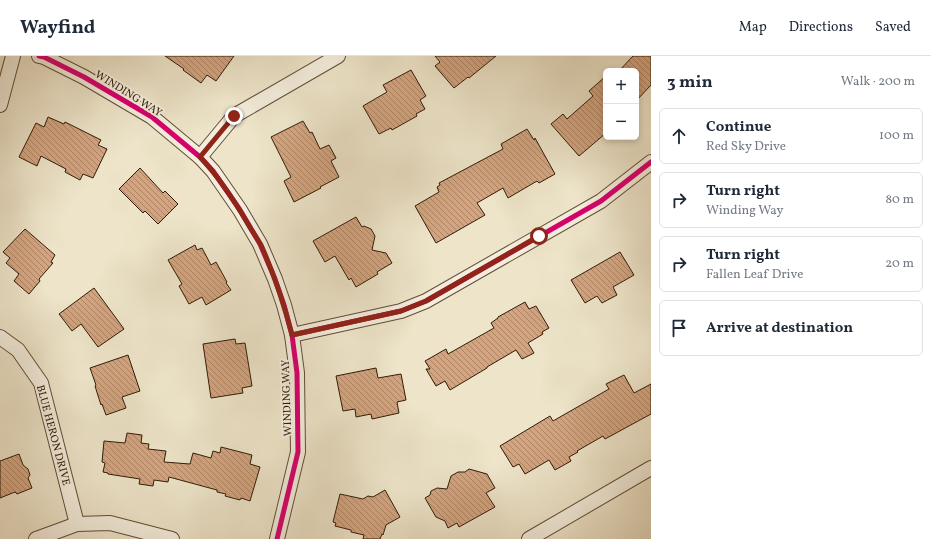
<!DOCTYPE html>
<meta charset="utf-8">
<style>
body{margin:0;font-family:Vollkorn,serif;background:#f2f2f3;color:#1f2937}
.controls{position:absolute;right:12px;top:12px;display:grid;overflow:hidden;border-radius:6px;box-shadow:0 2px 6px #0003}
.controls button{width:36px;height:36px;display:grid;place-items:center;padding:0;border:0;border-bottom:1px solid #e0e1e3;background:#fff;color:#1f2937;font:20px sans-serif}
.stop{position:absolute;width:12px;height:12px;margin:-9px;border:3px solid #8f2418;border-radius:50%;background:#fff}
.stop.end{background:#8f2418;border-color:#fff;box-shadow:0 1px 4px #0008}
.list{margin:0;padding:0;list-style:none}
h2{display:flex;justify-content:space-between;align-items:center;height:52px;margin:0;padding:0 16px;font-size:17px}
h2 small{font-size:13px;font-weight:400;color:#747a83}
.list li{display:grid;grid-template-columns:26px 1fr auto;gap:12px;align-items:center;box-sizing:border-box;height:56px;margin:0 8px 8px;padding:0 8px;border:1px solid #e0e1e3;border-radius:6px}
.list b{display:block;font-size:15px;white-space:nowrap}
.list p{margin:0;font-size:13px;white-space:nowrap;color:#747a83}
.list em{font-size:13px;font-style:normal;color:#747a83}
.icon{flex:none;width:22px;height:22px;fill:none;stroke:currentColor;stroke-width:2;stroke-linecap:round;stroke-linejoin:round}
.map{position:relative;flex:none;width:651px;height:483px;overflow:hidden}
header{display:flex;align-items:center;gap:24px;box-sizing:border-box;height:56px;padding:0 20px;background:#fff;border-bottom:1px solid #e0e1e3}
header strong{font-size:19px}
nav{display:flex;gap:22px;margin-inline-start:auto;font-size:14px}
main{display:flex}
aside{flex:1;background:#fff}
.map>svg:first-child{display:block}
</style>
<header>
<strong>Wayfind</strong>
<nav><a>Map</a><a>Directions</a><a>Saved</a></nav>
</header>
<main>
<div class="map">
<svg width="651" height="483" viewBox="0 0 651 483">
<defs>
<pattern id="building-back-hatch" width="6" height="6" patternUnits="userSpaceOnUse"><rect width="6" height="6" fill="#d3a47f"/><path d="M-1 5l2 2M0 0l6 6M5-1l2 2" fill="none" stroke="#ac8566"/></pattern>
</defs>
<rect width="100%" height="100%" fill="#ede4c9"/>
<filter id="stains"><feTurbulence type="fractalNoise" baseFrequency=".005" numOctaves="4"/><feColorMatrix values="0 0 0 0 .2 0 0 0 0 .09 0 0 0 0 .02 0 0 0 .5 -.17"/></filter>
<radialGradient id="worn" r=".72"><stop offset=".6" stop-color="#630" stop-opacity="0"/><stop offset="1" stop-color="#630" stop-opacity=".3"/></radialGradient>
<!-- building -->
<g fill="url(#building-back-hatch)" stroke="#311b07">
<path d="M165,0H234L216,25L207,19L201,27L183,14L184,13Z"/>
<path d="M435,0H496L469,22L468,21L454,32L435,10L440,6Z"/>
<path d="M633,0H651V29L636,45V15H619Z"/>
<path d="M411,14L426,40L420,44L425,53L416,58L417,60L392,74L391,72L379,78L363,50L387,36L383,29Z"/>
<path d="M606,20V77L579,100L551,68L563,58L567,63L593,40L589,35Z"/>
<path d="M48,61L64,68L65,66L101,84L98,89L107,93L93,122L83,118L80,124L65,116L66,113L41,100L37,110L19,101L36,67L44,71Z"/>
<path d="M303,65L310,77L312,76L320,93L329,89L336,102L331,105L339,121L320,131L321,132L294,146L284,125L291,121L271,81Z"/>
<path d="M527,73L534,84L535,82L555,118L539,127L537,125L508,142L503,132L477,147L485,159L436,187L415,150L439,136L437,131L440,129L439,127L503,93L501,88Z"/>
<path d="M140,112L163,137L165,135L178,148L158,168L145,155L143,157L119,133Z"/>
<path d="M356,161L362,171L364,170L371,173L375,180L372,194L386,197L392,207L377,216L378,218L356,231L351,222L349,224L335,200L325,206L313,185Z"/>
<path d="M25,173L55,199L51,206L53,207L39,223L40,225L29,238L14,225L19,218L6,207L10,202L3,196Z"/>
<path d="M195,189L197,194L202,192L211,209L216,206L227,226L226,227L231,234L206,249L202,241L189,248L179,230L182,228L168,204Z"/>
<path d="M620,196L634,219L613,231L617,239L602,247L597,240L585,247L571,224Z"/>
<path d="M94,232L124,273L98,291L81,268L72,275L59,258Z"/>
<path d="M525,246L529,253L536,250L549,272L542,276L543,278L528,287L534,297L522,303L516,294L487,311V312L450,334L445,325L436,330L426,313H430L425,305L446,293L448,298L494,272L491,267L498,262V261Z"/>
<path d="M235,283L236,288L245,287L252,330L242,332L243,337L211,342L203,288Z"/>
<path d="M128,299L140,335L122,341L126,352L106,359L102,348L101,349L95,330L96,329L90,312Z"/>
<path d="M376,312L378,322L401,318L406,344L397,346L399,357L372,363L371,358L356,361L355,353L343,355L336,320Z"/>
<path d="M624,319L634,337L651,328V358L605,383L603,380L577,395L578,396L569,401L571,405L555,414L549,404L525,418L519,408L513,411L500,390L550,360L553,365L609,333L606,328Z"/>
<path d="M127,377L142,379L141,387L149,388L148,393L166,395L164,406L190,408L193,397L211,402L213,395L220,397L221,391L252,399L250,408L260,411L250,445L241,442L240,444L225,440L226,438L217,436V434L169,421L168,426L154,424L153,430L139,428L140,423L108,418V417L103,416L105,407L102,406L104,385L125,387Z"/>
<path d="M19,398L23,409L28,413L30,419L28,422L32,432L17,438L15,436L0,442V405Z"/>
<path d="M469,413L487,418L495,432L486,437L495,451L459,471L457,467L448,472L445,465L436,461L425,442L430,439L431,435L437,432L447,433L451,420L458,416H465Z"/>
<path d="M385,434L400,461L386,469L383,479L382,478L380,483H363L364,479L351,476V474L335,470L336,467L333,466L340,438L363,443L368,440L373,441Z"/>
</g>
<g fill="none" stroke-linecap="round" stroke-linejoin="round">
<defs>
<g id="minor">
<path d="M39,0L44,1L84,21L152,61L200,101L213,115L240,154L260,188L275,223L284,249L292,279L297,317L298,396L277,483"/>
<path d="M0,49L13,0"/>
<path d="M200,101L234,60L338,0"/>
<path d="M292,279L401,255L426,245L601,145L651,106"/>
<path d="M0,281L18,294L41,327L77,468"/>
<path d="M36,483L77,468L110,467L172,483"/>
<path d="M529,483L651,412"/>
</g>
</defs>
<!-- minor casing -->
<use href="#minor" stroke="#604d38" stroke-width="16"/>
<!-- minor -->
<use href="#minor" stroke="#f3eddc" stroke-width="14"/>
<defs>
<g id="cycleway">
<path d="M39,0L44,1L84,21L152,61L200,101L213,115L240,154L260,188L275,223L284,249L292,279L297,317L298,396L277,483"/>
<path d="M292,279L401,255L426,245L601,145L651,106"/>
</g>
</defs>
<!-- cycleway casing -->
<use href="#cycleway" stroke="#f3eddc" stroke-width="8"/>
<!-- cycleway -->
<use href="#cycleway" stroke="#d6006c" stroke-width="5"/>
</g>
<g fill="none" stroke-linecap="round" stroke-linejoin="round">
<!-- route -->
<path stroke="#8f2418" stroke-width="5" d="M234,60L200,101C219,121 234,144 248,168C252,175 257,182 261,189C274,218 284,248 292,279L401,255L426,245L539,180"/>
</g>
<g text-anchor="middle" stroke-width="4" stroke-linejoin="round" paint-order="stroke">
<!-- street labels -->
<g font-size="11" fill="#311b07" stroke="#f3eddc">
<text transform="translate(129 37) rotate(32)" y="4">WINDING WAY</text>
<text transform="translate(286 342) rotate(-92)" y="4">WINDING WAY</text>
<text transform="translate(54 379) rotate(75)" y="4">BLUE HERON DRIVE</text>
</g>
</g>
<rect width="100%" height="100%" filter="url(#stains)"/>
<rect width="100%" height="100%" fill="url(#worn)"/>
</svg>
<div class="controls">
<button>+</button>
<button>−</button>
</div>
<div class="stop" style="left:539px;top:180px"></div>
<div class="stop end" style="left:234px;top:60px"></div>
</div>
<aside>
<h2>3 min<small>Walk · 200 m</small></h2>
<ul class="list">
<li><svg class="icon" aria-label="ahead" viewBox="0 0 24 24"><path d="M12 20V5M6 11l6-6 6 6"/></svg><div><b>Continue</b><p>Red Sky Drive</p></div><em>100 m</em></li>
<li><svg class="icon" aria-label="right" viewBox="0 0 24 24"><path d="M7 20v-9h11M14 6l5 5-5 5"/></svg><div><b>Turn right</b><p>Winding Way</p></div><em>80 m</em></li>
<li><svg class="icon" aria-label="right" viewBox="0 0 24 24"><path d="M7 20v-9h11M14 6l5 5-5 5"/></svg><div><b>Turn right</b><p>Fallen Leaf Drive</p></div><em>20 m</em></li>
<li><svg class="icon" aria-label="arrive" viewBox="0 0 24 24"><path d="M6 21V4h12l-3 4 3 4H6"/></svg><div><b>Arrive at destination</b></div></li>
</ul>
</aside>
</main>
